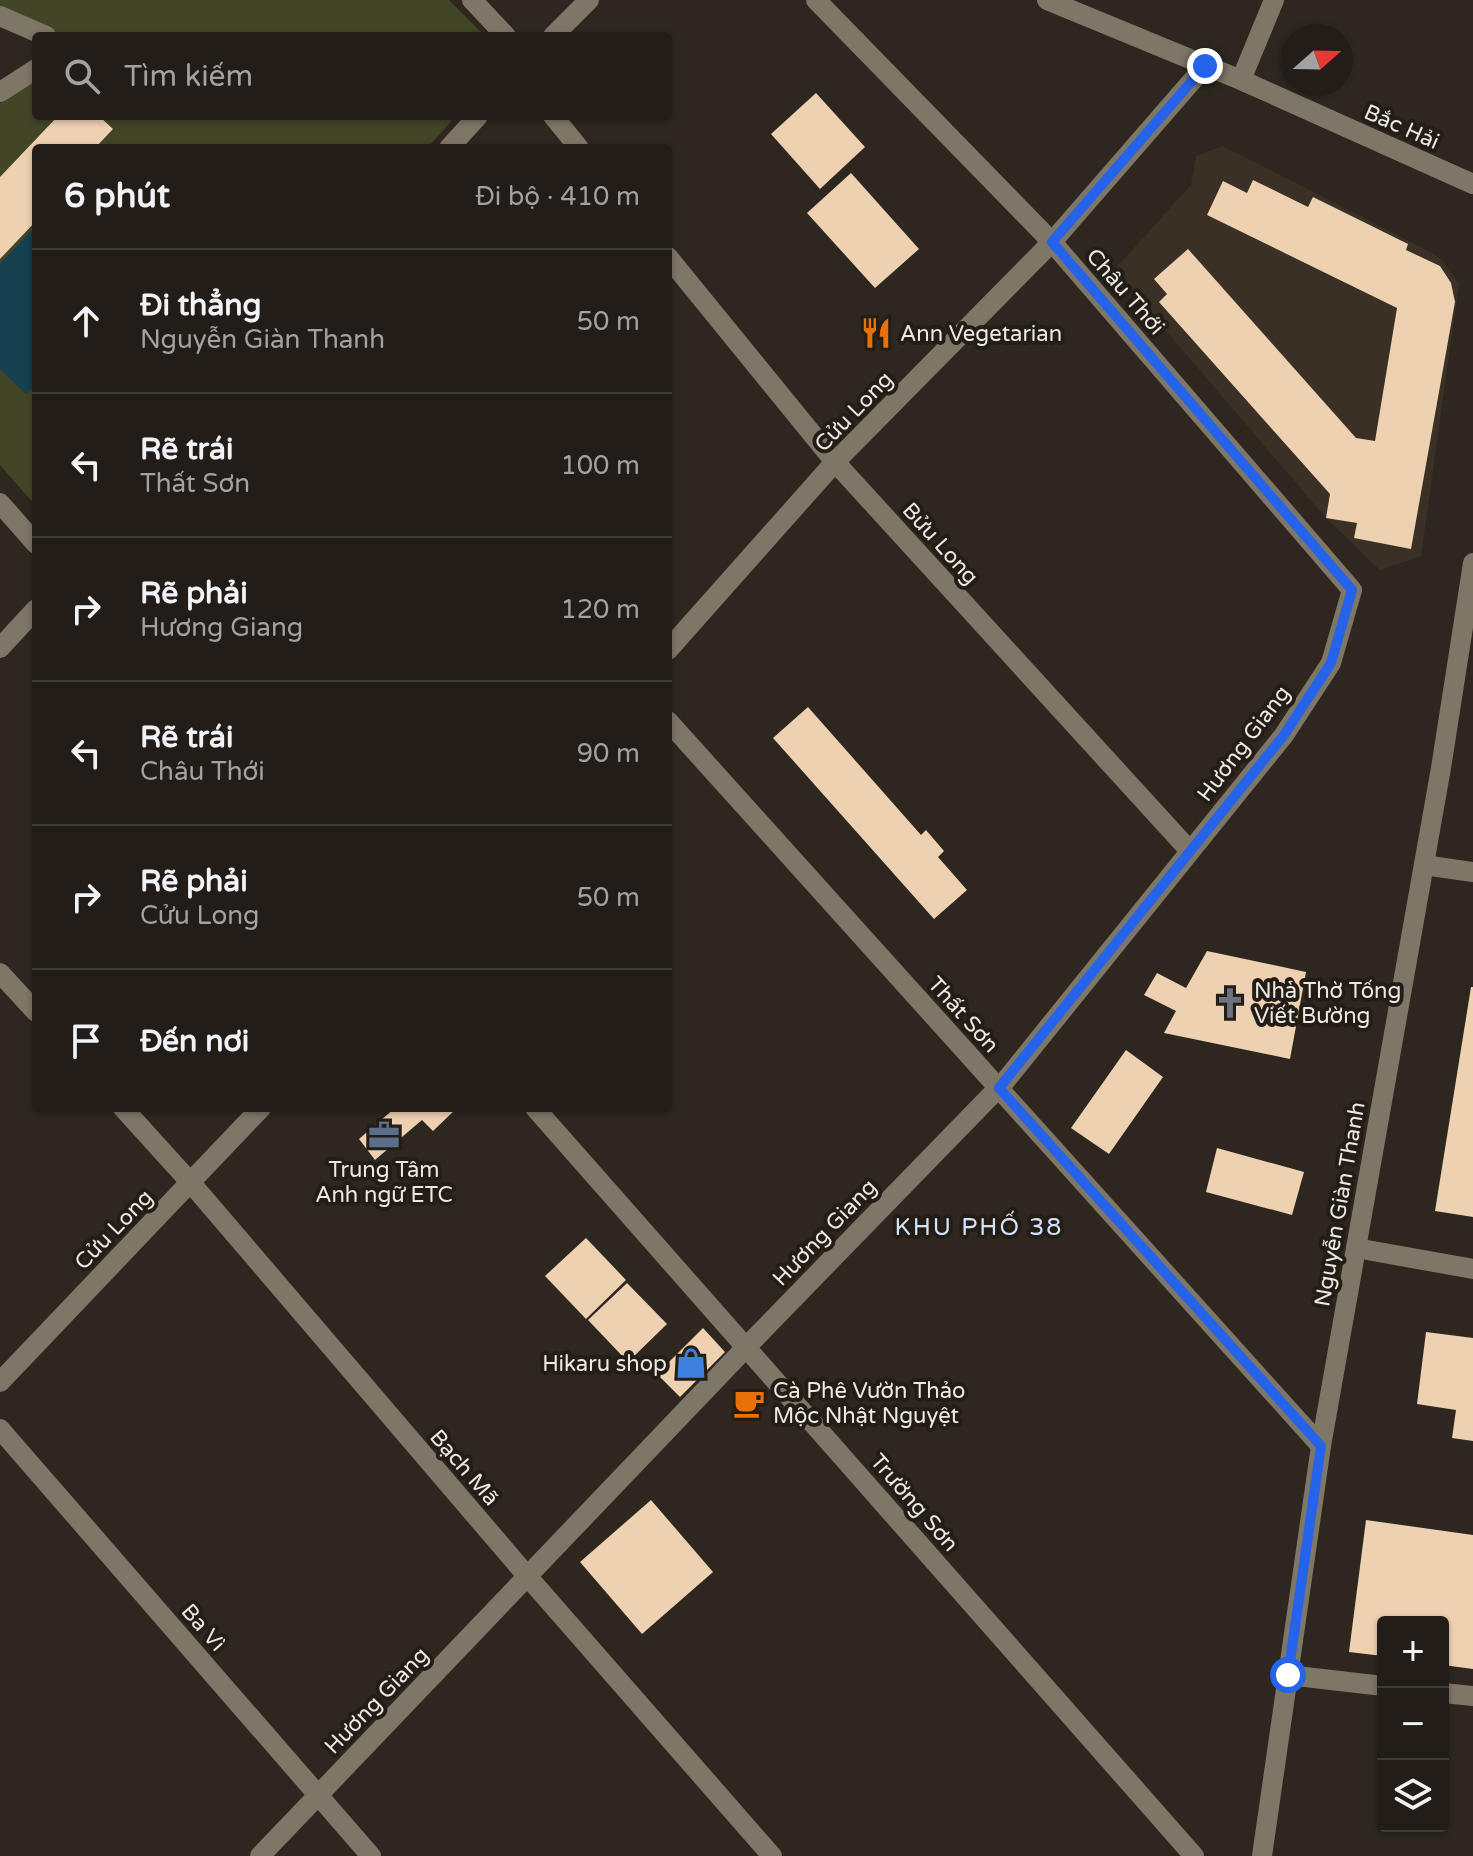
<!DOCTYPE html>
<html lang="vi">
<meta charset="utf-8">
<style>
body{margin:0;font-family:"Varela Round",sans-serif;background:#2a2621;color:#f1f3f6}
.controls{position:absolute;right:24px;bottom:24px;display:grid;overflow:hidden;border-radius:8px;box-shadow:0 2px 6px #0004}
.controls button{width:72px;height:72px;display:grid;place-items:center;padding:0;border:0;border-bottom:2px solid #3f3b37;background:#221d18;color:#f1f3f6;font:40px sans-serif}
.compass{position:absolute;left:1281px;top:24px;width:72px;height:72px;border-radius:50%;background:#221d18;box-shadow:0 2px 6px #0004;rotate:70deg}
.stop{position:absolute;width:24px;height:24px;margin:-18px;border:6px solid #2563eb;border-radius:50%;background:#fff}
.stop.end{background:#2563eb;border-color:#fff;box-shadow:0 2px 8px #0008}
.list{margin:0;padding:0;list-style:none}
h2{display:flex;justify-content:space-between;align-items:center;height:104px;margin:0;padding:0 32px;font-size:34px}
h2 small{font-size:26px;font-weight:400;color:#a2a2a2}
.list li{display:grid;grid-template-columns:52px 1fr auto;gap:24px;align-items:center;box-sizing:border-box;height:144px;padding:0 32px;border-top:2px solid #3f3b37}
.list b{display:block;font-size:30px;white-space:nowrap}
.list p{margin:0;font-size:26px;white-space:nowrap;color:#a2a2a2}
.list em{font-size:26px;font-style:normal;color:#a2a2a2}
.icon{flex:none;width:44px;height:44px;fill:none;stroke:currentColor;stroke-width:2;stroke-linecap:round;stroke-linejoin:round}
.map{position:relative;flex:none;width:1473px;height:1856px;overflow:hidden}
.search{position:absolute;background:#221d18;box-shadow:0 2px 6px #0004;left:32px;top:32px;width:640px;height:88px;display:flex;align-items:center;gap:20px;box-sizing:border-box;padding:0 28px;border-radius:8px;color:#a2a2a2;font-size:30px}
.panel{position:absolute;background:#221d18;box-shadow:0 2px 6px #0004;left:32px;top:144px;width:640px;height:968px;border-radius:8px}
.map>svg:first-child{display:block}
</style>
<div class="map">
<svg width="1473" height="1856" viewBox="0 0 1473 1856">
<rect width="100%" height="100%" fill="#2d2720"/>
<!-- built -->
<path fill="#3b3025" d="M1223,146L1421,247L1441,259L1459,284L1421,556L1380,570L1326,518L1114,270L1191,185L1196,156Z"/>
<!-- green -->
<g fill="#424627">
<path d="M0,0H449L485,36H51L0,12Z"/>
<path d="M36,78V116H456L427,148H36V506L0,465V103Z"/>
</g>
<!-- water -->
<path fill="#163f4f" d="M36,226V384L26,394L0,369V264Z"/>
<!-- building -->
<g fill="#edd1b1">
<path d="M816,93L865,147L820,189L771,134Z"/>
<path d="M58,116H99L113,129L95,148H36V221L0,259V177Z"/>
<path d="M851,173L919,249L875,288L807,213Z"/>
<path d="M1253,180L1308,207L1313,197L1408,244L1406,250L1440,266L1451,283L1455,302L1411,549L1354,538L1357,523L1326,518L1330,494L1159,302L1167,294L1154,279L1188,249L1356,438L1375,441L1397,308L1207,215L1223,181L1247,193Z"/>
<path d="M808,707L921,835L926,830L944,851L938,857L967,890L934,919L773,738Z"/>
<path d="M1207,951L1306,972L1290,1059L1164,1033L1176,1011L1144,995L1157,973L1186,988Z"/>
<path d="M1471,987H1473V1217L1435,1211Z"/>
<path d="M1126,1050L1163,1077L1109,1154L1071,1128Z"/>
<path d="M395,1108H457L433,1131L422,1120L375,1160L359,1139Z"/>
<path d="M1217,1148L1304,1172L1292,1215L1206,1192Z"/>
<path d="M586,1238L626,1280L586,1319L545,1276Z"/>
<path d="M627,1283L667,1324L628,1362L588,1320Z"/>
<path d="M703,1328L725,1352L680,1397L657,1374Z"/>
<path d="M1426,1332L1473,1338V1441L1452,1438L1456,1410L1417,1404Z"/>
<path d="M651,1500L713,1572L642,1634L580,1562Z"/>
<path d="M1366,1520L1473,1535V1669L1443,1665V1622H1383V1656L1349,1652Z"/>
</g>
<g fill="none" stroke-linecap="round" stroke-linejoin="round">
<!-- minor -->
<g stroke="#7e7667" stroke-width="20">
<path d="M472,0L506,36"/>
<path d="M1047,0L1241,80L1473,184"/>
<path d="M0,16L46,36"/>
<path d="M553,36L589,0"/>
<path d="M1241,80L1274,0"/>
<path d="M0,92L36,69"/>
<path d="M553,116L579,148"/>
<path d="M449,148L478,116"/>
<path d="M668,257L835,462L1190,851"/>
<path d="M0,503L36,544"/>
<path d="M0,648L36,609"/>
<path d="M668,650L835,462L1052,242L1205,66"/>
<path d="M668,721L1321,1446"/>
<path d="M1424,865L1473,872"/>
<path d="M0,973L36,1012"/>
<path d="M123,1108L191,1183L528,1577L772,1856"/>
<path d="M535,1108L1194,1856"/>
<path d="M1356,1248L1473,1269"/>
<path d="M0,1382L261,1108"/>
<path d="M0,1429L371,1856"/>
<path d="M1288,1675L1383,1686"/>
<path d="M1443,1693L1473,1696"/>
<path d="M260,1856L756,1337L1006,1080L1284,735L1331,663L1352,590L1052,242L816,0"/>
<path d="M1262,1856L1321,1446L1441,768L1473,563"/>
</g>
</g>
<g fill="none" stroke-linecap="round" stroke-linejoin="round">
<!-- route -->
<path stroke="#2563eb" stroke-width="10" d="M1205,66L1052,242L1352,590L1331,663L1284,735L999,1088L1321,1446L1288,1675"/>
</g>
<!-- icons -->
<defs>
<symbol id="restaurant-bare" viewBox="-9 -9 18 18"><path d="M-5-6h1v4h1v-4h1v4h1v-4h1v5L-1.5 .5V6h-2V.5L-5-1ZM5-6V6H3V1.5H1.5Q1.5-4 5-6Z" fill="#e8710a" stroke="#231d16" stroke-width="2.5" paint-order="stroke"/></symbol>
<symbol id="church-bare" viewBox="-9 -9 18 18"><path d="M-1.2-6h2.4v3.5h3.3v2.4h-3.3V6h-2.4V-.1h-3.3v-2.4h3.3Z" fill="#6b7280" stroke="#231d16" stroke-width="2.5" paint-order="stroke"/></symbol>
<symbol id="office-bare" viewBox="-9 -9 18 18"><path d="M-6-3h4V-5.5h4V-3h4V5H-6ZM-1-4.5V-3h2v-1.5ZM-6 0V1H6V0Z" fill="#5c6f8a" stroke="#231d16" stroke-width="2.5" paint-order="stroke"/></symbol>
<symbol id="shop-bare" viewBox="-9 -9 18 18"><path d="M-5-2.5h2.3a2.7 3.5 0 0 1 5.4 0H5L5.5 6h-11ZM-1.5-2.5h3a1.5 2.3 0 0 0-3 0Z" fill="#3f7fe0" stroke="#231d16" stroke-width="2.5" paint-order="stroke"/></symbol>
<symbol id="cafe-bare" viewBox="-9 -9 18 18"><path d="M-5.5-4.5H6V0H3Q3 3.5 0 3.5H-2.5Q-5.5 3.5-5.5 0ZM3-3.2v2h1.7v-2ZM-6 4.5H4V6H-6Z" fill="#e8710a" stroke="#231d16" stroke-width="2.5" paint-order="stroke"/></symbol>
</defs>
<g fill-rule="evenodd">
<use href="#restaurant-bare" x="854" y="311" width="44" height="44"/>
<use href="#church-bare" x="1208" y="981" width="44" height="44"/>
<use href="#office-bare" x="362" y="1113" width="44" height="44"/>
<use href="#shop-bare" x="669" y="1341" width="44" height="44"/>
<use href="#cafe-bare" x="727" y="1381" width="44" height="44"/>
</g>
<g text-anchor="middle" stroke-width="8" stroke-linejoin="round" paint-order="stroke">
<!-- street labels -->
<g font-size="22" fill="#ece8e3" stroke="#231d16">
<text transform="translate(1402 126) rotate(24)" y="8">Bắc Hải</text>
<text transform="translate(1126 291) rotate(49)" y="8">Châu Thới</text>
<text transform="translate(853 411) rotate(-46)" y="8">Cửu Long</text>
<text transform="translate(941 543) rotate(48)" y="8">Bửu Long</text>
<text transform="translate(1243 743) rotate(-53)" y="8">Hương Giang</text>
<text transform="translate(964 1014) rotate(48)" y="8">Thất Sơn</text>
<text transform="translate(1339 1204) rotate(-80)" y="8">Nguyễn Giàn Thanh</text>
<text transform="translate(113 1229) rotate(-46)" y="8">Cửu Long</text>
<text transform="translate(824 1232) rotate(-46)" y="8">Hương Giang</text>
<text transform="translate(465 1467) rotate(49)" y="8">Bạch Mã</text>
<text transform="translate(915 1502) rotate(49)" y="8">Trường Sơn</text>
<text transform="translate(204 1627) rotate(49)" y="8">Ba Vì</text>
<text transform="translate(376 1700) rotate(-46)" y="8">Hương Giang</text>
</g>
<!-- poi labels -->
<g font-size="22" fill="#ece8e3" stroke="#231d16" text-anchor="start">
<text x="900" y="341">Ann Vegetarian</text>
<text x="1254" y="998">Nhà Thờ Tống<tspan x="1254" dy="25">Viết Bường</tspan></text>
<text x="384" y="1177" text-anchor="middle">Trung Tâm<tspan x="384" dy="25">Anh ngữ ETC</tspan></text>
<text x="667" y="1371" text-anchor="end">Hikaru shop</text>
<text x="773" y="1398">Cà Phê Vườn Thảo<tspan x="773" dy="25">Mộc Nhật Nguyệt</tspan></text>
</g>
<!-- neighbourhood labels -->
<g font-size="24" letter-spacing="2" fill="#d2e3fd" stroke="#231d16">
<text x="979" y="1235">KHU PHỐ 38</text>
</g>
</g>
</svg>
<div class="controls">
<button>+</button>
<button>−</button>
<button><svg class="icon" aria-label="layers" viewBox="0 0 24 24"><path d="M12 4l9 5-9 5-9-5zM3 14l9 5 9-5"/></svg></button>
</div>
<svg class="compass" viewBox="-18 -18 36 36"><path d="M0-13l5 13h-10z" fill="#e53935"/><path d="M0 13l5-13h-10z" fill="#a2a2a2"/></svg>
<div class="stop" style="left:1288px;top:1675px"></div>
<div class="stop end" style="left:1205px;top:66px"></div>
<div class="search"><svg class="icon" aria-label="search" viewBox="0 0 24 24"><circle cx="10" cy="10" r="6"/><path d="M15 15l6 6"/></svg>Tìm kiếm</div>
<section class="panel">
<h2>6 phút<small>Đi bộ · 410 m</small></h2>
<ul class="list">
<li><svg class="icon" aria-label="ahead" viewBox="0 0 24 24"><path d="M12 20V5M6 11l6-6 6 6"/></svg><div><b>Đi thẳng</b><p>Nguyễn Giàn Thanh</p></div><em>50 m</em></li>
<li><svg class="icon" aria-label="left" viewBox="0 0 24 24"><path d="M17 20v-9H6M10 6l-5 5 5 5"/></svg><div><b>Rẽ trái</b><p>Thất Sơn</p></div><em>100 m</em></li>
<li><svg class="icon" aria-label="right" viewBox="0 0 24 24"><path d="M7 20v-9h11M14 6l5 5-5 5"/></svg><div><b>Rẽ phải</b><p>Hương Giang</p></div><em>120 m</em></li>
<li><svg class="icon" aria-label="left" viewBox="0 0 24 24"><path d="M17 20v-9H6M10 6l-5 5 5 5"/></svg><div><b>Rẽ trái</b><p>Châu Thới</p></div><em>90 m</em></li>
<li><svg class="icon" aria-label="right" viewBox="0 0 24 24"><path d="M7 20v-9h11M14 6l5 5-5 5"/></svg><div><b>Rẽ phải</b><p>Cửu Long</p></div><em>50 m</em></li>
<li><svg class="icon" aria-label="arrive" viewBox="0 0 24 24"><path d="M6 21V4h12l-3 4 3 4H6"/></svg><div><b>Đến nơi</b></div></li>
</ul>
</section>
</div>
